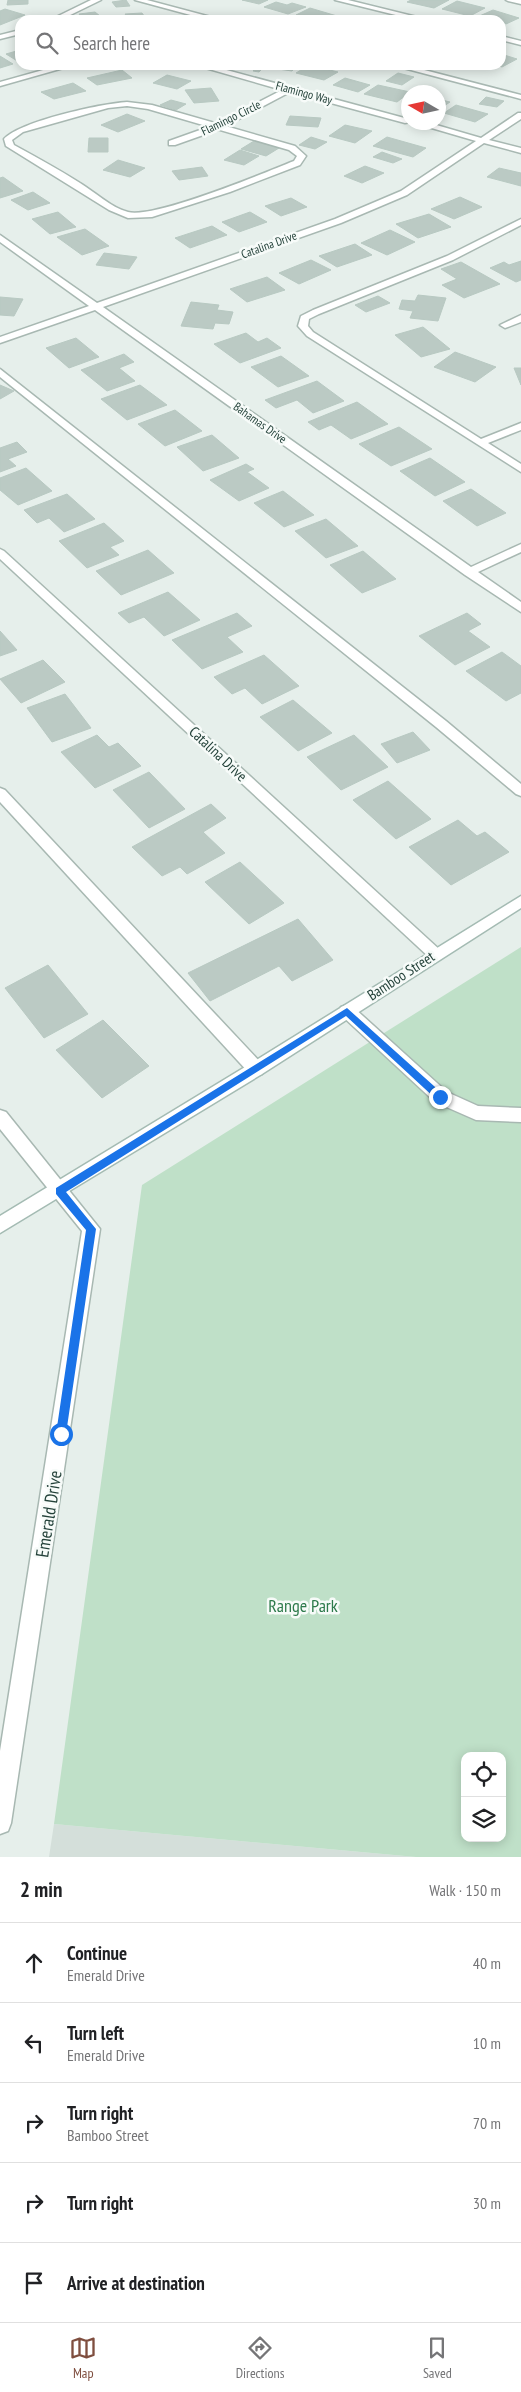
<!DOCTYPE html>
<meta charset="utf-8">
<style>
body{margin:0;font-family:"PT Sans Narrow",sans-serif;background:#f6f6f6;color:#202124}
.controls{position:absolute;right:15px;bottom:15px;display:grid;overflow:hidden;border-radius:10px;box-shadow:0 2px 12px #0003}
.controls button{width:45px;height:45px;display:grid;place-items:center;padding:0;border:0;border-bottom:1px solid #e0e0e0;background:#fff;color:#202124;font:25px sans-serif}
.compass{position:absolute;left:401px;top:85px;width:45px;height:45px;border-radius:50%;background:#fff;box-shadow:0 2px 12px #0003;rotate:279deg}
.stop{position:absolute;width:15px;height:15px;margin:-11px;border:4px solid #1a73e8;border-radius:50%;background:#fff}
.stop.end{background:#1a73e8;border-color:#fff;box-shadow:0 1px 5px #0008}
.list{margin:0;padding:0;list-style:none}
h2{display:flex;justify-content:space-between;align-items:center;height:65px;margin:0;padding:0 20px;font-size:21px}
h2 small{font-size:16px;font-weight:400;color:#757577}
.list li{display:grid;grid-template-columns:32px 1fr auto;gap:15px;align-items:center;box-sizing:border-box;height:80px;padding:0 20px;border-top:1px solid #e0e0e0}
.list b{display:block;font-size:19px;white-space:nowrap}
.list p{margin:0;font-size:16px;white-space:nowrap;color:#757577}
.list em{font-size:16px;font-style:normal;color:#757577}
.icon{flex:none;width:28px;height:28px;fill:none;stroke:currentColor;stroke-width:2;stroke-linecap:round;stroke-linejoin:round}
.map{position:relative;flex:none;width:521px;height:1857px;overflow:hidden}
.search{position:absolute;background:#fff;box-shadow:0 2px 12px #0003;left:15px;right:15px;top:15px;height:55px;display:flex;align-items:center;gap:12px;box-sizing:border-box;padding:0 18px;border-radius:15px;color:#757577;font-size:19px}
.sheet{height:465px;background:#fff}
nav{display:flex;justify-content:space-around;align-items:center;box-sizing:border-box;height:70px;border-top:1px solid #e0e0e0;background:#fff;font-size:14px;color:#757577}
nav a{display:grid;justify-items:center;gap:2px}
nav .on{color:#7f4e3f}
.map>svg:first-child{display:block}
</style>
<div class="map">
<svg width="521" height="1857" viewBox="0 0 521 1857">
<rect width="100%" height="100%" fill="#e6efeb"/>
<!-- built -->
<path fill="#d4dfda" d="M54,1824L416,1857H49Z"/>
<!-- green -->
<path fill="#bfe0c8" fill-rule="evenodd" d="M521,947V1857H416L54,1824L142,1185ZM465,1756H502V1838H465Z"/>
<!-- building -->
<g fill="#bbcac4" stroke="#b8c9c2">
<path d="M8,0H28V4L7,5Z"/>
<path d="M126,0L130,6L116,7L112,2Z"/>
<path d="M242,0H268L259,4Z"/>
<path d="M411,0H449L434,8L407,2Z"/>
<path d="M457,1L485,8L470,16L442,9Z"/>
<path d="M276,2L287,5L292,3L306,7L288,14L264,7Z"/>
<path d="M310,8L337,16L328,20L297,19L302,17L296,15Z"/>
<path d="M5,9L25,15L0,25V11Z"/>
<path d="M493,10L519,18L506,24L501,20L475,18Z"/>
<path d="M95,12L105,20H84L79,14Z"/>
<path d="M142,13L147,20H115L128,18L125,14Z"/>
<path d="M20,50L19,62L6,54Z"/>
<path d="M501,54L517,59L502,67L496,65H501Z"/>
<path d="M0,56L13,64L0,68Z"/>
<path d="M259,65H298L292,71L264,67L259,72L253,71Z"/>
<path d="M309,65L338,72L324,80L296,73Z"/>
<path d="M122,70L132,78L97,85L87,78Z"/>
<path d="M398,73L414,77L402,85L386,81Z"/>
<path d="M167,75L191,81L177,89L153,83Z"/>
<path d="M345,78L370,85L358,92L333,85Z"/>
<path d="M73,83L86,91L54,99L41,92Z"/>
<path d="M378,85L410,92L397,102L364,94Z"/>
<path d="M211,88L219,101L194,103L185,90Z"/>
<path d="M486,97L504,101L497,107L479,104Z"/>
<path d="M438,99L450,102L438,110Z"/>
<path d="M171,100L186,104L176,110L160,105Z"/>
<path d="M456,105L488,114L475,122L444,113Z"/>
<path d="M127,114L145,121L118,132L101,125Z"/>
<path d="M290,116L321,118L318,127L286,125Z"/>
<path d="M345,125L372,131L355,143L329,136Z"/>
<path d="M311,137L327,142L315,149L299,145Z"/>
<path d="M387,137L426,148L413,157L373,146Z"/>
<path d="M89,138H108V152H88Z"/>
<path d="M254,141L279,148L266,156L241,149Z"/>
<path d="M240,150L259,156L244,165L224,160Z"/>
<path d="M382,152L402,159L393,163L373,157Z"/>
<path d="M118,160L145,168L130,177L103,170Z"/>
<path d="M365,166L384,173L362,183L344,176Z"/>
<path d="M202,167L208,176L179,180L172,171Z"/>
<path d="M499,168L521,173V186L487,177Z"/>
<path d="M3,177L23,191L0,198V178Z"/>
<path d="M33,192L50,203L28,210L11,200Z"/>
<path d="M460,197L482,207L454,219L431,209Z"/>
<path d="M291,198L307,207L281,216L265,206Z"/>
<path d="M58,212L76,227L50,234L32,219Z"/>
<path d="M250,212L267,222L239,232L222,222Z"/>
<path d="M429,214L451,227L418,238L396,224Z"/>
<path d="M212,226L227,235L190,248L175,238Z"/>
<path d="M85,229L109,246L82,255L57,237Z"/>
<path d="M390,230L415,242L387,255L361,243Z"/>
<path d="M355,244L372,255L337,267L319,256Z"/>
<path d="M104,253L137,257L129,269L96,265Z"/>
<path d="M311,260L331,270L299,284L279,273Z"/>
<path d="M521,261V280L516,282L490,268L504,262L509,265Z"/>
<path d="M461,262L500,284L464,298L442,285L457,279L441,269Z"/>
<path d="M267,277L285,290L247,302L230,289Z"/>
<path d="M418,295L446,298L438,321L410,318L413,311L399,309L402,300L415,301Z"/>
<path d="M378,296L390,303L366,312L355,305Z"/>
<path d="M0,297L23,299L14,316L0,315Z"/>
<path d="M191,302L219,305L217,310L233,312L229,324L215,323L213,329L181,326Z"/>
<path d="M423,327L450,349L421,357L395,335Z"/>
<path d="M246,333L258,342L267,338L281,348L240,363L214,344Z"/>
<path d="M76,338L99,357L69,368L46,348Z"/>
<path d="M455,352L496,367L475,382L434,367Z"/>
<path d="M124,354L134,362L119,368L135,381L107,391L81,370Z"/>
<path d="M281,356L309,376L278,387L251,367Z"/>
<path d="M514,368H521V385Z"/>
<path d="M317,381L344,401L313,413L297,400L276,408L265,400Z"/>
<path d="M0,385L14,391L0,399Z"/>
<path d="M140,385L167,405L127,420L101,399Z"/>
<path d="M357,402L388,424L351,439L331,425L319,430L308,422Z"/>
<path d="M175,410L202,431L165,446L138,424Z"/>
<path d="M399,427L432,449L391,466L359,444Z"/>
<path d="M212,435L239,458L203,471L177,447Z"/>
<path d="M17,442L27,452L8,459L16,466L0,472V448Z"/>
<path d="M430,458L465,482L435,496L400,471Z"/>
<path d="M246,464L254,469L247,472L269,488L239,501L210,480Z"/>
<path d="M26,468L52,491L18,505L0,490V478Z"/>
<path d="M471,489L506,513L477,526L443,501Z"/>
<path d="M283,491L314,515L284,527L254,503Z"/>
<path d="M67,494L95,519L64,532L49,518L37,523L24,510Z"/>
<path d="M326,519L358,546L326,558L295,531Z"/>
<path d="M104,523L124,541L110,547L119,555L87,568L59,541Z"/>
<path d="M148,550L174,573L121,595L96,571Z"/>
<path d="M363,551L396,579L362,593L330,565Z"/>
<path d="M168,592L200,620L164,636L144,617L129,623L118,613Z"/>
<path d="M237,613L252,626L227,637L243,652L202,669L172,640Z"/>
<path d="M467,613L481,624L468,631L490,647L455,665L419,636Z"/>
<path d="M0,631L17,650L0,656Z"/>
<path d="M502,652L521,666V693L506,701L466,671Z"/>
<path d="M264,655L299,686L262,704L245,688L232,694L214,677Z"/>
<path d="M43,660L65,682L21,703L0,679Z"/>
<path d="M65,694L91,728L52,742L27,708Z"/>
<path d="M293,700L332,733L298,751L260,717Z"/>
<path d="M413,732L430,750L397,763L381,744Z"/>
<path d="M97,735L109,747L118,743L141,766L95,788L61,752Z"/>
<path d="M354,735L388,767L341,790L307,757Z"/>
<path d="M149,772L185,809L149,828L113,790Z"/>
<path d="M388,781L431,819L396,839L353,800Z"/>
<path d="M211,804L226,818L203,832L225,853L187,874L180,867L162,876L132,847Z"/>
<path d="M458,820L477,836L485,832L509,852L451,885L409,847Z"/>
<path d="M240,862L284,903L249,924L205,882Z"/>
<path d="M298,919L333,960L292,981L279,966L210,1001L188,973Z"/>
<path d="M48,965L88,1014L44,1038L5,988Z"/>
<path d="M103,1020L149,1066L102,1098L56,1050Z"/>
</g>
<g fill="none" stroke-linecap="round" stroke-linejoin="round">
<defs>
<g id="lane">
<path d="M91,0H101L60,20H50Z"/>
<path d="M135,0H147L222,20H209Z"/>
<path d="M506,0H521V4L508,1Z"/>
<path d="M20,30V34L0,39V35Z"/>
<path d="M392,65H405L521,95V99Z"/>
<path d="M127,102L152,105L295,146L306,156L300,165L230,192L152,217L128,218L109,210L6,146L4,139C21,121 100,104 127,102ZM127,106L148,109L289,150L297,156L294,161C264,173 154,219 128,212C110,207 95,192 80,183C58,169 36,157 14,145L12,140L23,132L108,108Z"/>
<path d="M521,219V225L453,260L319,314L309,319L308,326L313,332L481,439L521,423V430L488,443L521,464V472L307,336L298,326L301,316L313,310L447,256Z"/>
<path d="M0,369L446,721L521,784V796L516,794L436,727L0,377Z"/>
<path d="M0,788L5,790L262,1064L264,1069L262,1074L256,1076L250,1074L0,802Z"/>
<path d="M347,1005L353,1007L447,1092L478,1106L521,1108V1122L476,1120L435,1102L341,1015L339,1011L341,1007Z"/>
</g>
<g id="street">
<path d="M335,0H348L429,20H416Z"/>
<path d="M501,36L521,41V45L501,40Z"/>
<path d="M61,65H74L0,86V82Z"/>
<path d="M195,65H208L408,119V122H411L405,123L290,92L220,129L175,145H169V141L214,125L282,90Z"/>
<path d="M518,113H521V119L489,140L521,148V153L484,143L407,195L341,223L103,307L471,567L521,544V552L478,572L521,602V612L465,575L95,310L0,343V337L89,306L0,242V235L97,303L335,219L401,191L476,141L411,122H426L481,138Z"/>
<path d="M521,315V322L505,328L500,325Z"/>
<path d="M0,549L4,551L440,950L443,954L440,958H430L0,559Z"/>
<path d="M0,1110L6,1112L100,1229L11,1823L8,1831L0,1834V1751L82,1231L0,1129Z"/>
</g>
<path id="secondary" d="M521,896V908L262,1074L0,1233V1216L250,1064Z"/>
</defs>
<!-- lane casing -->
<use href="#lane" stroke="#a8b8b2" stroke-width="3"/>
<!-- street casing -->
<use href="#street" stroke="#a8b8b2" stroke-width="3"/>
<!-- secondary casing -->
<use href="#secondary" stroke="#a4bbb3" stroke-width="3"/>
<!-- lane -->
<use href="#lane" fill="#fff" fill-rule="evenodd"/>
<!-- street -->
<use href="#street" fill="#fff" fill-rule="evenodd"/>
<!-- secondary -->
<use href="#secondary" fill="#fff" fill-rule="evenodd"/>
</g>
<!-- route -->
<path fill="#1a73e8" d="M347,1008L444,1095V1100H437L346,1016L66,1192L96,1229L66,1434L65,1437H58L56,1434L86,1230L56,1194V1188Z"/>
<g text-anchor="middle" stroke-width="5" stroke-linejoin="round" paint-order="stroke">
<!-- far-street labels -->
<g font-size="12" fill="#24423a" stroke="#f7fbf9">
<text transform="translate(304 93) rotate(15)" y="4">Flamingo Way</text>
<text transform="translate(231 118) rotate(-26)" y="4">Flamingo Circle</text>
<text transform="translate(269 245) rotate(-20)" y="4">Catalina Drive</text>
<text transform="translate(260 423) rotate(35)" y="4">Bahamas Drive</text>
</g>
<!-- street labels -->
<g font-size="15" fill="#24423a" stroke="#f7fbf9">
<text transform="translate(218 754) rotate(43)" y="5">Catalina Drive</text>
<text transform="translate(401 976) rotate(-33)" y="5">Bamboo Street</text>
</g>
<!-- near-street labels -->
<g font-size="18" fill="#24423a" stroke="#f7fbf9">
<text transform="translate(49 1514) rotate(-81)" y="6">Emerald Drive</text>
</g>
<!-- near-park labels -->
<g font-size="18" fill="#2d7a4b" stroke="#f7fbf9">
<text x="303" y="1612">Range Park</text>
</g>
</g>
</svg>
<div class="controls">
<button><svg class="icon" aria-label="locate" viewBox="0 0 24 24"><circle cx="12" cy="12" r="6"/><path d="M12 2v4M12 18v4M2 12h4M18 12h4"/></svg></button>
<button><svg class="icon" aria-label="layers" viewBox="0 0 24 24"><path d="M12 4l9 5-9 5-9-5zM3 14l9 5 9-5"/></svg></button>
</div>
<svg class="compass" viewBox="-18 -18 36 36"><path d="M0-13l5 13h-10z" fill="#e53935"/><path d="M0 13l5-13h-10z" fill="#757577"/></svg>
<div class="stop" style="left:61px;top:1434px"></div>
<div class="stop end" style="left:440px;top:1097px"></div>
<div class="search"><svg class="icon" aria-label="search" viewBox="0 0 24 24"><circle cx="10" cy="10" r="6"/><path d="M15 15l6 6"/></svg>Search here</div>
</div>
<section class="sheet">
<h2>2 min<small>Walk · 150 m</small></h2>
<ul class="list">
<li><svg class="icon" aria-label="ahead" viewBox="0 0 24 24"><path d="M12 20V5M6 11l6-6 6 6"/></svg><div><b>Continue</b><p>Emerald Drive</p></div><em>40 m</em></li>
<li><svg class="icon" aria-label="left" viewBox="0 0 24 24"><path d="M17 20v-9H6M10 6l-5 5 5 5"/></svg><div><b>Turn left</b><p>Emerald Drive</p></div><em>10 m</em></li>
<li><svg class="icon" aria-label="right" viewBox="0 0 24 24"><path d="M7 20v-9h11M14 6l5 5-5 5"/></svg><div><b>Turn right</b><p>Bamboo Street</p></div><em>70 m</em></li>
<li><svg class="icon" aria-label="right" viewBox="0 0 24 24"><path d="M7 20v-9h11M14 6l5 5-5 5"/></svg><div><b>Turn right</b></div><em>30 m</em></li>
<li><svg class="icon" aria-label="arrive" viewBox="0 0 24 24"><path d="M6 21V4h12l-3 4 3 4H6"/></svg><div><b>Arrive at destination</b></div></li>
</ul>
</section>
<nav>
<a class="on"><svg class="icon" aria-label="map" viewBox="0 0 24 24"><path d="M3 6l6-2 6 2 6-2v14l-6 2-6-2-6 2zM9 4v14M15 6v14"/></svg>Map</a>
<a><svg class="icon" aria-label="directions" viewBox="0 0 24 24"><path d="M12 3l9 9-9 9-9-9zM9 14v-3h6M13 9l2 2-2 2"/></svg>Directions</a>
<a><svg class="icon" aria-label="saved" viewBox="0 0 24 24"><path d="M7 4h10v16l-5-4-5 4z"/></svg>Saved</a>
</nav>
